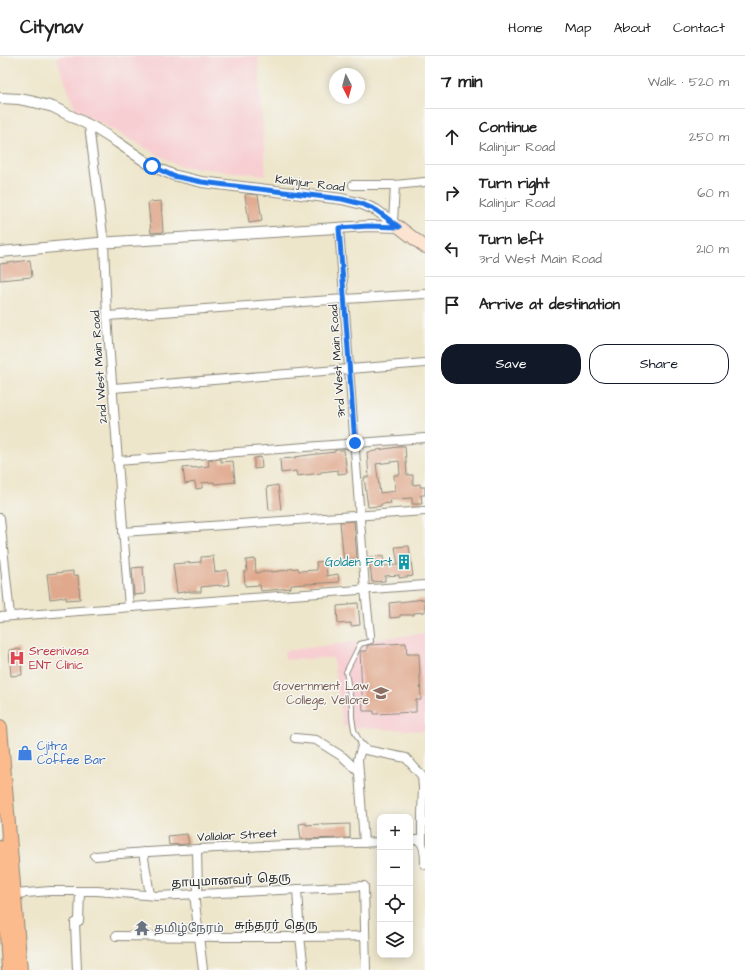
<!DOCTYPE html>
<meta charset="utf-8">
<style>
body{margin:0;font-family:"Architects Daughter","Noto Sans Tamil",sans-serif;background:#f2f2f2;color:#222}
.controls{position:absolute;right:12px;bottom:12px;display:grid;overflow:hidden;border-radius:8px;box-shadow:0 2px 10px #0003}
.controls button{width:36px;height:36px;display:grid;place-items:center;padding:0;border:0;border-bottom:1px solid #e0e0e0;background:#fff;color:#222;font:20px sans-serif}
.compass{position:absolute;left:329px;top:12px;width:36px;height:36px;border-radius:50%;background:#fff;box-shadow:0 2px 10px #0003;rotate:174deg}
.stop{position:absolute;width:12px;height:12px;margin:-9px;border:3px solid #1a73e8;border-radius:50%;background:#fff}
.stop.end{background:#1a73e8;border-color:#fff;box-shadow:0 1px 4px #0008}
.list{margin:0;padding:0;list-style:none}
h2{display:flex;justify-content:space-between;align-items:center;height:52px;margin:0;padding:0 16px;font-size:17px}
h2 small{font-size:13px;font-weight:400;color:#767676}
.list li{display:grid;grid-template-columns:26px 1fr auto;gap:12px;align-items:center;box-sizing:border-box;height:56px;padding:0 16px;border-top:1px solid #e0e0e0}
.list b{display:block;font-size:15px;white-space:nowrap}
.list p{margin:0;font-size:13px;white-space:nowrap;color:#767676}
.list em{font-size:13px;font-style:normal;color:#767676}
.actions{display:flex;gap:8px;padding:12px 16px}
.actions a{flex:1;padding:9px 0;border:1px solid #111827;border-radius:16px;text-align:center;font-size:14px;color:#111827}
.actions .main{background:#111827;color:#fff}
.icon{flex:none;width:22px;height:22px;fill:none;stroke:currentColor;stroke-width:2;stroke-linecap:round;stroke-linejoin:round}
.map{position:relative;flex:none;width:425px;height:914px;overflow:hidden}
header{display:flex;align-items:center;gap:24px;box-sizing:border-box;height:56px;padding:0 20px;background:#fff;border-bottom:1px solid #e0e0e0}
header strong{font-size:19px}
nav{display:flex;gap:22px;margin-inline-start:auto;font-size:14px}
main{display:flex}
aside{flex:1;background:#fff}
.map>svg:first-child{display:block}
</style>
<header>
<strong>Citynav</strong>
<nav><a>Home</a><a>Map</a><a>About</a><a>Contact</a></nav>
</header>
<main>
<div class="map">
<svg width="425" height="914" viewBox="0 0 425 914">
<rect width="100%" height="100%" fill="#f6f6f2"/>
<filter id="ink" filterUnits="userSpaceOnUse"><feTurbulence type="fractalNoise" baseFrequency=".025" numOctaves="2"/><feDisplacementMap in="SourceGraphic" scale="8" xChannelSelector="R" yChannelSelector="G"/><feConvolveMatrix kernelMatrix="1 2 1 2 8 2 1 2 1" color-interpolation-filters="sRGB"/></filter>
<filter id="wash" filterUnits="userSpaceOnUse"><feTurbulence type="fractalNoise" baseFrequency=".012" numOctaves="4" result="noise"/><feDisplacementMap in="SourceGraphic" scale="16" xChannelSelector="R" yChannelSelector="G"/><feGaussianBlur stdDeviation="0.9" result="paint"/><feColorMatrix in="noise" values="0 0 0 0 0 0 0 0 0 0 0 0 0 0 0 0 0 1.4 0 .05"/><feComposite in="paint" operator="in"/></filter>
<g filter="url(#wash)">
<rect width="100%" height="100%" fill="#eee6cb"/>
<!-- built -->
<g fill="#f7cfd3">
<path d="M56,0H258L266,119L178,110L75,53Z"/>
<path d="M425,577V675L343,671L333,602L285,604L284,595Z"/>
</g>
<g id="blocks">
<!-- building -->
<g fill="#e0a98d" fill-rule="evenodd">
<path d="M247,138L258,139L262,165L249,167L245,139Z"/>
<path d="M161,145L163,176L151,177L148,146Z"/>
<path d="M30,204L32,221L0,224V208Z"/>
<path d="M398,390H405L407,419H413V429L420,428V431H425V439H421L422,448H412V442L390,443L391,447L381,448V450L368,451L364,421H369L367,396L377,395V394L398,391ZM399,405L400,419H394L395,435L380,437L376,408Z"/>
<path d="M335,394H344L347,417L338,418V414L321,416V417L297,420L296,415L281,417L280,403L295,402V401L309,399L335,396Z"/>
<path d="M261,401L262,412L254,413V402Z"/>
<path d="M221,403V406L233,405L235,426L214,428V426L202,427V432L196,433L195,426L185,428L183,412L192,411V412L209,410L208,404Z"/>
<path d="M278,429L281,453L269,454L267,431Z"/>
<path d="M354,465L357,503H350V507L344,508L340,466Z"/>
<path d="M409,490L413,520L399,522V519L385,520V525L372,526L369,501L383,500L384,510L398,509L395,491Z"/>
<path d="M213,500L215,516L227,514L229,529L219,530V529L201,531V536H190V535L177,537L173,508L185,507L201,506V501Z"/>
<path d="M255,503L256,517L271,515V516L288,514V513L298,512L299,515L317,514L316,506L326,505L327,520L338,518L339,526L291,529V532L261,535L260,529L245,530L244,516L247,515L246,504Z"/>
<path d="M143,511L145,538L134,539L132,512Z"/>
<path d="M73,515V520L78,519L80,543L66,544V541L50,543L47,518Z"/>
<path d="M425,543V556L414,557V559H400V561L390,562L389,547Z"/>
<path d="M358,547L360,569L351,570V567L338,568L337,550L349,549V548Z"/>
<path d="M406,587L407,598H419L421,644H416V656L374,658V655H363L360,595H367V590L369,589Z"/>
<path d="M20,593L22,619L11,620L9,594Z"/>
<path d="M306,767V769L322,768V769L350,768V782L301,783L299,768Z"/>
<path d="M187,778L189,788L169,789L168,780Z"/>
</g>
</g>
</g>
<g filter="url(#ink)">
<use href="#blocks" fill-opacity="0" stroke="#8c887b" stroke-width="1"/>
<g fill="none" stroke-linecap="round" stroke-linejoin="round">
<defs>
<path id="service" d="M362,690L354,674L352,661V651L346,616L360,588L371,585L370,579"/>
<g id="minor">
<path d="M89,70L104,187L107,260L129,551"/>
<path d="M353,129H395"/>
<path d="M393,166L395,129L425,126"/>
<path d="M339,172L365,533L370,579"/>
<path d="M107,260L345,243L425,238"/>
<path d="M113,332L425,307"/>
<path d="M117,405L425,382"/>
<path d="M0,462L10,560"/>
<path d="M123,476L425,455"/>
<path d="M0,561L425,529"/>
<path d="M295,682L316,684L343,701L358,715"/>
<path d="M410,784C412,784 415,784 417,784C425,786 425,801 425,809"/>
<path d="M364,787L358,703L362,690L366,694L406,702L422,720L423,732L422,758V787"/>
<path d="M197,793L198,838"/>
<path d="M143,796L150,839"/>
<path d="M95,800C151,795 208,792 265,790C303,788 342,788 380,786"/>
<path d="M297,833L300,881L304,914"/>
<path d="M15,838L50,835H97L157,840L364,830L366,914"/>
<path d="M194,838L203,914"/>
<path d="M116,880C199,881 282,882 365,880"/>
<path d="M77,914L75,867L79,865L80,835"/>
</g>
<path id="tertiary" d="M0,42L19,43L34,46L53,51L93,71L117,86L152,110L173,119L202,126L234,130L342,143L362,148L376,154L399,171L368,170L98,187L0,196"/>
<path id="secondary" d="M399,171L425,191"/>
<g id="trunk">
<path d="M0,671L20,914"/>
<path d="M0,792L5,839L9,914"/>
</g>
</defs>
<!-- service casing -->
<use href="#service" stroke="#8c887b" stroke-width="6"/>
<!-- minor casing -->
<use href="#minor" stroke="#8c887b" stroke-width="10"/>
<!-- tertiary casing -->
<use href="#tertiary" stroke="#8c887b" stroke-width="12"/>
<!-- secondary casing -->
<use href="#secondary" stroke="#8c887b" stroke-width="14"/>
<!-- trunk casing -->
<use href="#trunk" stroke="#8c887b" stroke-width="16"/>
<!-- service -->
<use href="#service" stroke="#fff" stroke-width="4"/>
<!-- minor -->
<use href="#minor" stroke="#fff" stroke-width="8"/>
<!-- tertiary -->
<use href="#tertiary" stroke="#fff" stroke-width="10"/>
<!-- secondary -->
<use href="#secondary" stroke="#fde4d1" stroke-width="12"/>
<!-- trunk -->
<use href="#trunk" stroke="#fbbb8c" stroke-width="14"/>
</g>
</g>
<g fill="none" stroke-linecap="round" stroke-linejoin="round" filter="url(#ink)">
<!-- route -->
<path stroke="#1a73e8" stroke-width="5" d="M152,110L173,120L202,126L342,143L362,148L376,154L399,171L368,170L339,172L355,387"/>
</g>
<!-- icons -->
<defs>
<symbol id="building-bare" viewBox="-9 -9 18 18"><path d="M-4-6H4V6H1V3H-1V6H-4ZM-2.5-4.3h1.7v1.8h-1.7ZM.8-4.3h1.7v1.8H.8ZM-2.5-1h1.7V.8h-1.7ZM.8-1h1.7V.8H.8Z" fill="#0f9aa8" stroke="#f6f6f2" stroke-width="2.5" paint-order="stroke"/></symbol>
<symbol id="hospital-bare" viewBox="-9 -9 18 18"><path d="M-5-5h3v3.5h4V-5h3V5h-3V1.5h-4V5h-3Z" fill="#e0444e" stroke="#f6f6f2" stroke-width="2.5" paint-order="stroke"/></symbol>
<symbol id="university-bare" viewBox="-9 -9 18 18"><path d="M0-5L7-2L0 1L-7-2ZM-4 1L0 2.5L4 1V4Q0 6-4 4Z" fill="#8d6e63" stroke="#f6f6f2" stroke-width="2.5" paint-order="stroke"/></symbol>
<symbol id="shop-bare" viewBox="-9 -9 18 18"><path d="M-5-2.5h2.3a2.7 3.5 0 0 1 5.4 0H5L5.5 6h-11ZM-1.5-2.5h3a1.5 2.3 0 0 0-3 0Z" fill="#3f7fe0" stroke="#f6f6f2" stroke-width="2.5" paint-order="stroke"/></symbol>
<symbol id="temple-bare" viewBox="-9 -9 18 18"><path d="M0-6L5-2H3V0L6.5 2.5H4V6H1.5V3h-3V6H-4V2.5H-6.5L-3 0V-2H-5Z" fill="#6b7280" stroke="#f6f6f2" stroke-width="2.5" paint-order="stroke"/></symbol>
</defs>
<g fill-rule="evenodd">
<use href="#building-bare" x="393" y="495" width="22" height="22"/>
<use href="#hospital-bare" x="6" y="591" width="22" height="22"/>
<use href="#university-bare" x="370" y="626" width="22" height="22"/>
<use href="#shop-bare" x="14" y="686" width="22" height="22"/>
<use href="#temple-bare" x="131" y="861" width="22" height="22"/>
</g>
<g text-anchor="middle" stroke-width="3" stroke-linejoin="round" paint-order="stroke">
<!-- street labels -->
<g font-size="12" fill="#2b2b2b" stroke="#f6f6f2">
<text transform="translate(310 127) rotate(7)" y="4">Kalinjur Road</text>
<text transform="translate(337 305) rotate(-94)" y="4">3rd West Main Road</text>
<text transform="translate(99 311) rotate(-94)" y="4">2nd West Main Road</text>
<text transform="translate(237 779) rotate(-3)" y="4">Vallalar Street</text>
<text transform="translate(231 824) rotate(-3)" y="4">தாயுமானவர் தெரு</text>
<text x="276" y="873">சுந்தரர் தெரு</text>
</g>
<!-- culture labels -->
<g font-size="12" fill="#0d838f" stroke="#f6f6f2" text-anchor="end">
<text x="392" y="510">Golden Fort</text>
</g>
<!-- health labels -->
<g font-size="12" fill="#be3a42" stroke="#f6f6f2" text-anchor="start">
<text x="29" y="599">Sreenivasa<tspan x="29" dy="14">ENT Clinic</tspan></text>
</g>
<!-- education labels -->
<g font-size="12" fill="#785e54" stroke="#f6f6f2" text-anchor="end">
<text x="369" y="634">Government Law<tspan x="369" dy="14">College, Vellore</tspan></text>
</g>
<!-- shop labels -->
<g font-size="12" fill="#366cbe" stroke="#f6f6f2" text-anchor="start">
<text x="37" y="694">Cjitra<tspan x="37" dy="14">Coffee Bar</tspan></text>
</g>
<!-- worship labels -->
<g font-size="12" fill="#5b616d" stroke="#f6f6f2" text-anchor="start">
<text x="154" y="876">தமிழ்நேரம்</text>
</g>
</g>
</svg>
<div class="controls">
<button>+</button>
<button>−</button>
<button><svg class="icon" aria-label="locate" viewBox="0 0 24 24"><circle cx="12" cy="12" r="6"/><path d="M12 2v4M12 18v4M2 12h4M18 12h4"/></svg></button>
<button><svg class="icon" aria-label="layers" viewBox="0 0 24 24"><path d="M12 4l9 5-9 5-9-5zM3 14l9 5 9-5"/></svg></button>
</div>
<svg class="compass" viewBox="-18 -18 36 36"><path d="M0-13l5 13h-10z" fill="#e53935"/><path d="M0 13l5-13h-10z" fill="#767676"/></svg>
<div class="stop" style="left:152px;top:110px"></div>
<div class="stop end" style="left:355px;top:387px"></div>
</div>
<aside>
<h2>7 min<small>Walk · 520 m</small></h2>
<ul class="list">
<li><svg class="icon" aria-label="ahead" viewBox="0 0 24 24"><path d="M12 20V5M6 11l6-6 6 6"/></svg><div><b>Continue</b><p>Kalinjur Road</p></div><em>250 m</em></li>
<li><svg class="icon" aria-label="right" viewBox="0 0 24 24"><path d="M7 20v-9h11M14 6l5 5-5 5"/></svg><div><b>Turn right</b><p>Kalinjur Road</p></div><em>60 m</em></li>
<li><svg class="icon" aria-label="left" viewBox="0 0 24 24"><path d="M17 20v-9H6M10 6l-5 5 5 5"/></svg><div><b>Turn left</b><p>3rd West Main Road</p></div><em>210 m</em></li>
<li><svg class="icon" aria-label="arrive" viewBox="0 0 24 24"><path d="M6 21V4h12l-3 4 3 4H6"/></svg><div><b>Arrive at destination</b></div></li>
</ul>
<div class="actions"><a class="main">Save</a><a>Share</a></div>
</aside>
</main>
